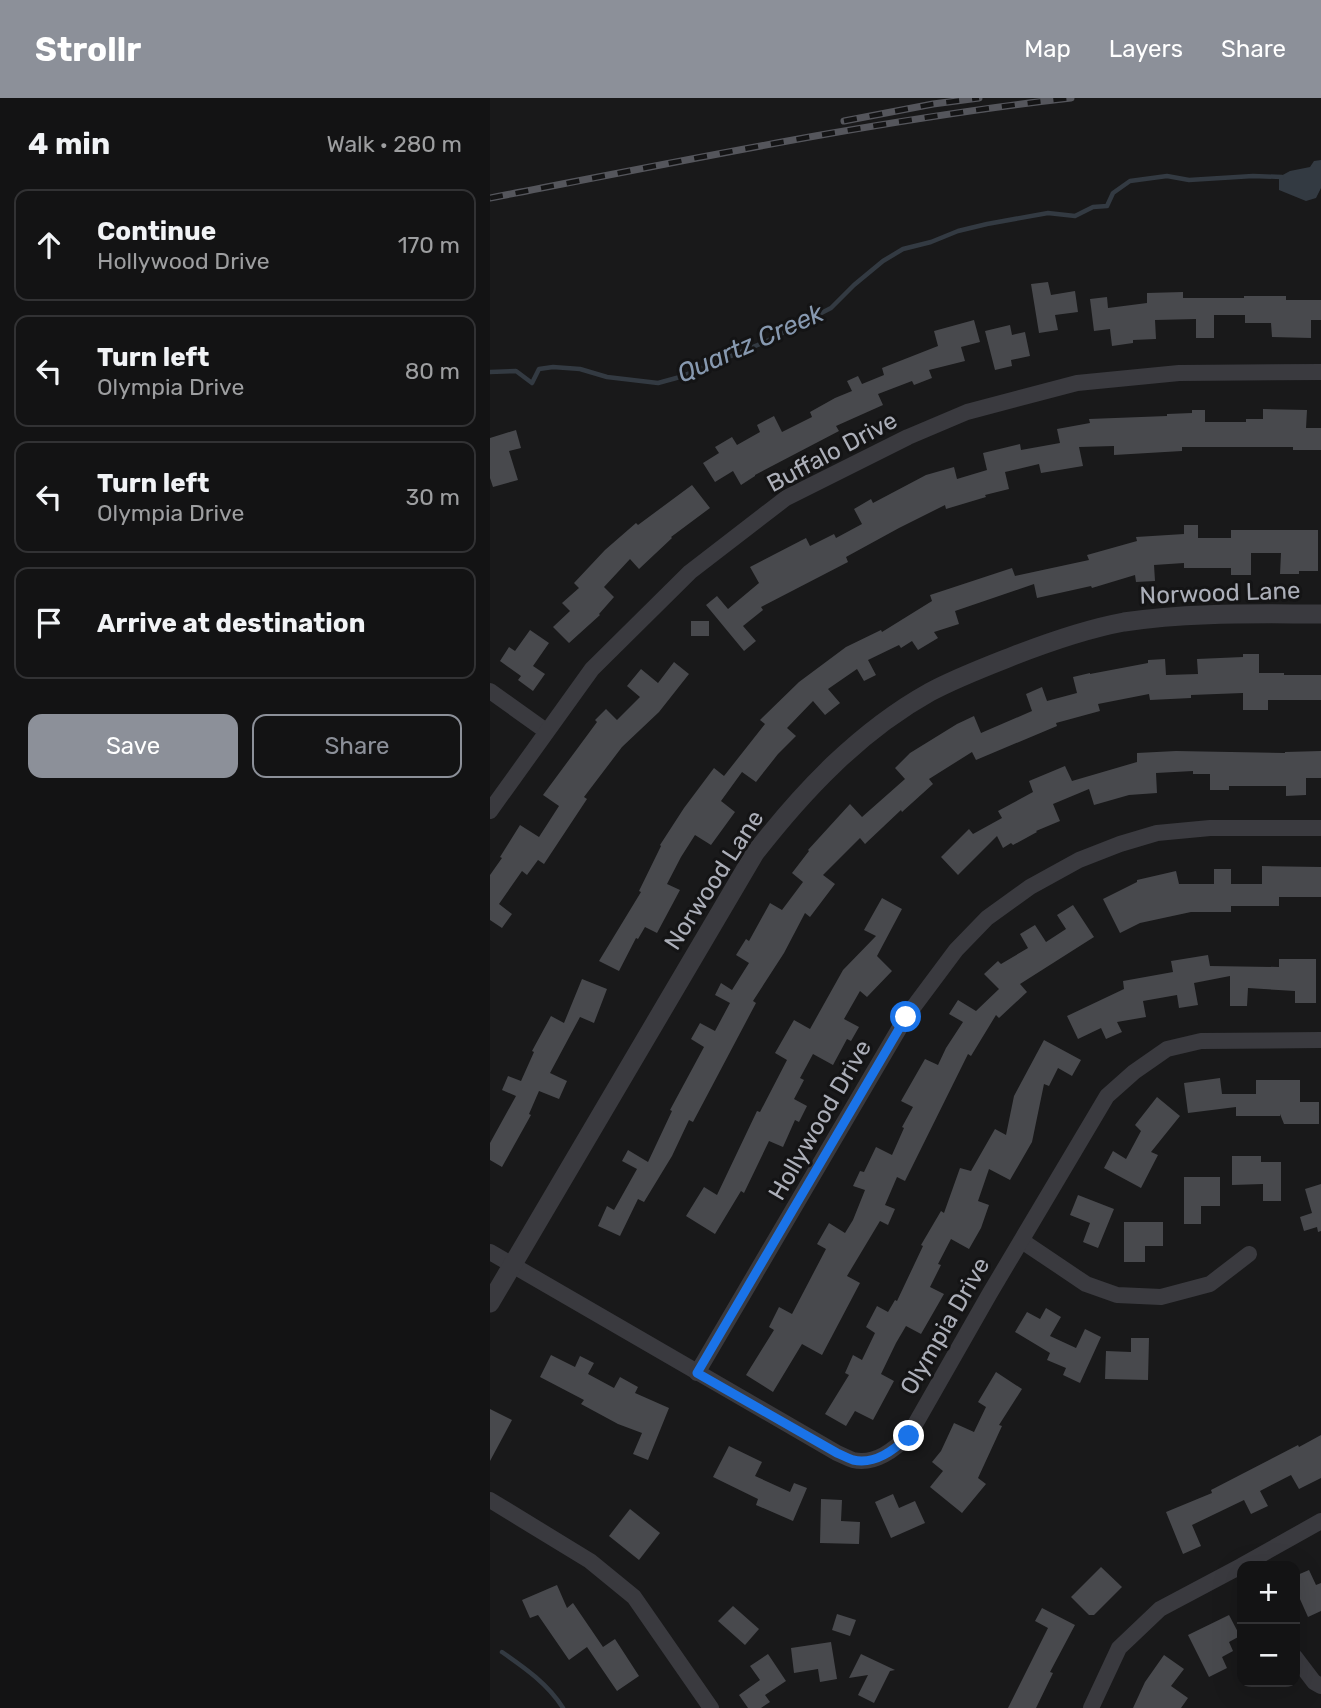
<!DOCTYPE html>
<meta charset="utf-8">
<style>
body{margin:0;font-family:Rubik,sans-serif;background:#202022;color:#f1f3f6}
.controls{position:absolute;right:21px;bottom:21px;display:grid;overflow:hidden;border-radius:14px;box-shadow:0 7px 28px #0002}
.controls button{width:63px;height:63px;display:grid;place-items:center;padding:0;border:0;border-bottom:2px solid #323234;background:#131314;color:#f1f3f6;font:35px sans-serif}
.stop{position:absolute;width:21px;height:21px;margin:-16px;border:5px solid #1a73e8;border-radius:50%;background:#fff}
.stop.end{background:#1a73e8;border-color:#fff;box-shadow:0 2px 7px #0008}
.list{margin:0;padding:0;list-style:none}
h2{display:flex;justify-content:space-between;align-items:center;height:91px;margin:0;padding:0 28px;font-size:30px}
h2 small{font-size:23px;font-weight:400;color:#9d9ea0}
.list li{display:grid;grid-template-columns:46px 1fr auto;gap:21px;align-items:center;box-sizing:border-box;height:112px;margin:0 14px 14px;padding:0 14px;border:2px solid #323234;border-radius:14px}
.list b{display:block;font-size:26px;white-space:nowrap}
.list p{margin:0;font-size:23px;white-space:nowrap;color:#9d9ea0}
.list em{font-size:23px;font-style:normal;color:#9d9ea0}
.actions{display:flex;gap:14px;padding:21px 28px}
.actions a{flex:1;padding:16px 0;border:2px solid #8c9099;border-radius:14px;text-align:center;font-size:24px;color:#8c9099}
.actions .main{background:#8c9099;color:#fff}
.icon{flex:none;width:38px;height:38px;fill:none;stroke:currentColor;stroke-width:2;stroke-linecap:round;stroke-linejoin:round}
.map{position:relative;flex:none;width:831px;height:1610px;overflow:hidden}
header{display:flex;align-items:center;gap:42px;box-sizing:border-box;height:98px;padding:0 35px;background:#8c9099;color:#fff}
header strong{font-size:33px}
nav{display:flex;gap:38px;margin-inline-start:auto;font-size:24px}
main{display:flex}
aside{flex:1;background:#131314}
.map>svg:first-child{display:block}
</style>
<header>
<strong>Strollr</strong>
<nav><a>Map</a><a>Layers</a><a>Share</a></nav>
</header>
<main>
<aside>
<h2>4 min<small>Walk · 280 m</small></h2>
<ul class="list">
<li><svg class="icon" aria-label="ahead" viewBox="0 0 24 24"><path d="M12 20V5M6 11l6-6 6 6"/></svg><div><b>Continue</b><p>Hollywood Drive</p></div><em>170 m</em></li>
<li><svg class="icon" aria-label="left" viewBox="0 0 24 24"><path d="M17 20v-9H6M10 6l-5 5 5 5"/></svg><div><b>Turn left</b><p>Olympia Drive</p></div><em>80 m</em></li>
<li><svg class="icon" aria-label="left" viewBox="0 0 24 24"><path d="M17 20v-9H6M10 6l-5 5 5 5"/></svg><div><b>Turn left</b><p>Olympia Drive</p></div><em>30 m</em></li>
<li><svg class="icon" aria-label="arrive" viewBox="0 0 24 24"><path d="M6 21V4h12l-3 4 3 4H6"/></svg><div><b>Arrive at destination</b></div></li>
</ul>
<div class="actions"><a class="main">Save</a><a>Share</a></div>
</aside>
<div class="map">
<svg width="831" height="1610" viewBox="0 0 831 1610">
<rect width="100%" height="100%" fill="#19191a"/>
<!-- water -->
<path fill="#333a42" d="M831,62V90L826,100L816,103L789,92V79L800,73L820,69L824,63Z"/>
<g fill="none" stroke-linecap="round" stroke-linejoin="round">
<!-- stream -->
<g stroke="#333a42" stroke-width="4.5">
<path d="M0,274L26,273L42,285L49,271L63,269L90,271L117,279L168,285L190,279L275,244L341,210L364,187L393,163L413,151L441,144L468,133L497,126L558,115L585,118L603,109L617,108L623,95L640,83L677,78L699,82L763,78L792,79"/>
<path d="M12,1554C35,1570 58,1586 73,1610"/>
</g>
</g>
<!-- building -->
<g fill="#48494d">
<path d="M558,184L561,197L585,193L588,214L565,217L568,232L549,235L541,186Z"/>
<path d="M693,194V200H754V198H796V202H831V222H821V240L782,239L781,225H755V217H724V240H706V221L665,222L666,241L643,242V245L622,248L620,231L604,233L600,201L617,199L618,210L657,205V195Z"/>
<path d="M484,222L490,244L471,249L475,263L439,272L442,280L424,287L422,283L388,296L393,307L346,328L349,333L265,377V378L251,387L243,373L225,384L213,365L229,355L225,349L242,339L247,347L270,334L267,327L284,318L292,334L322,319L320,314L345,300L362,293L357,283L368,278L372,286L394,277L392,270L448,248L444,233Z"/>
<path d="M520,227L522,237L535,234L540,258L521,262L522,268L505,272L495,233Z"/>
<path d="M773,311L817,312L816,330H831V352H803V349H692V353L624,357V348L589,349L593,368L551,375L549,366L515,374L519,391L495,397L496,399L456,411L455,407L409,430L356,459L358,464L271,509L273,512L253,528L266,543L254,553L216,507L227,498L238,511L269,485L260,469L316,440L320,448L344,436L346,440L372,426L364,411L381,401L383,405L436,377L464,369L467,381L497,372L493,355L530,346L531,352L570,345L567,331L600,325L599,321L677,318V316L702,315V312H715V324H756V321H773Z"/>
<path d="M26,332L31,350L19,353L28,382L3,389L0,380V340Z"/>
<path d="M202,387L220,410L181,439L182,440L149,471L140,461L114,489L124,499L109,516L110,517L79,545L63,529L80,513L72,505L89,490L84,485L115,452L146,425L148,427Z"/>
<path d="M694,427H708V440H741V432H828V473H809V476H790L791,455H761V477H741V470H694V465L664,467L665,483L646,484L645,477L602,490L601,488L547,500L544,486L465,513L469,526L444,534L448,540L428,552L422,543L411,550L409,547L378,562L386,577L374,583L367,571L338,591L350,605L335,617L323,603L297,630L306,638L288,656L266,684L252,674L231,703L245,714L221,747L205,737L191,759L177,786L190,792L167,835L155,829L148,841L146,840L129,873L109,863L151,794L149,793L171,748L170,747L194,710L224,670L234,678L275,626L270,622L309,584L356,549L391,532L392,534L442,503L440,497L522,470L525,478L599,462L597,457L647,443L646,439L694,436Z"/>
<rect x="201" y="523" width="18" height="15"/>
<path d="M40,532L59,545L43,568L55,576L43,593L28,582L31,578L10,563L19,549L25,553Z"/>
<path d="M753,556H769V575H794V577H831V602H778V612H753V595L701,597V600L660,602L659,596L608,606L610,613L566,625L567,628L486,662L482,654L439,681L443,686L412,714L411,712L375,746L370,740L333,777L345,786L320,819L315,815L294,855L263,903L266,905L203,1024L199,1022L182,1058L154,1104L148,1101L130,1138L108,1128L117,1108L124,1112L147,1071L132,1063L138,1052L158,1064L182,1013L180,1012L214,949L201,941L210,925L225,933L240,905L225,897L231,885L242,892L259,865L246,857L256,841L259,843L280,805L292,812L313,784L302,775L319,753L318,752L360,706L372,719L415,681L405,670L420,655L467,626L484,618L491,635L542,613L536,596L552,589L557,603L587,595L583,579L600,575V576L658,565V562L675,561L676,577L708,576L707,561L753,559Z"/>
<path d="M184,564L199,576L169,614L132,649L94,699L97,701L54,766L48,762L37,777L32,773L9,806L22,816L12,830L0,822V777L12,760L10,759L30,727L49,739L69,708L53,697L107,624L105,622L116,611L127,622L150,599L137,588L151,571L168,585Z"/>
<path d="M686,653L795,655V654L831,653V680H816V697L796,698V688H739V692H720V676H703V673L666,675L667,695L639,697L604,707L599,691L563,706L570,723L546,733L547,734L523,747L521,745L513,750L507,738L468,777L451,759L479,731L483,736L512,720L508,713L543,694L539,683L575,668L582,683L647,664V655Z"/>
<path d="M772,768L831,769V799H789V808H741V814H701L650,825L630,835L613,801L647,784V782L686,773L689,786H724V771H741V786H772Z"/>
<path d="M392,800L412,811L387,858L402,873L377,899L370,893L354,921L369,929L361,943L357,941L343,967L323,956L310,980L314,982L304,1001L317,1008L309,1024L305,1022L293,1049L279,1043L254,1095L251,1093L225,1136L196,1118L214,1089L227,1097L267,1013L270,1014L297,962L285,955L304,922L320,931L353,872L386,838L374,832Z"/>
<path d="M583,807L604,839L530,886L537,894L509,920L506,917L481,958L478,956L415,1083L407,1079L395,1107L405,1111L398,1127L390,1123L357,1178L370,1185L332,1257L312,1246L283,1294L256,1277L284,1232L279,1229L289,1209L302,1216L336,1151L327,1146L339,1125L355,1135L363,1122L375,1092L363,1088L370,1073L374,1074L386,1049L402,1057L414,1030L412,1029L423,1009L411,1003L435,961L448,967L456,950L473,924L459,916L468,902L486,913L509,891L494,876L508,863L511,866L538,850L530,836L545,827L556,844L576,831L567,817Z"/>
<path d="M718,857L720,868L789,869V861H826V905H805V893L758,890L757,908H740V878L704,885L708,907L689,910L687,897L653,903L656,919L627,924L632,934L616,941L611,930L588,941L577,918L634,891L633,883L683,874L681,863Z"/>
<path d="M92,881L117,891L104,925L90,919L60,975L77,983L69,1001L49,993L39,1016L41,1017L12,1069L0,1062V1045L26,998L12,992L18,978L31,983L44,954L42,953L61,918L74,925Z"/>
<path d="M554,942L591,962L582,978L568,970L559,988L554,986L542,1044L520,1082L499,1071L488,1103L499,1107L491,1130L479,1151L461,1141L448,1166L451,1167L440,1189L454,1196L431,1236L416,1228L406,1245L391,1276L404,1283L383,1322L365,1313L356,1328L335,1316L359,1277L355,1275L363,1257L372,1262L385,1235L376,1229L387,1208L398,1214L405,1202L407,1203L433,1148L431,1147L451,1113L454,1115L470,1070L481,1073L505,1031L516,1037L524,998Z"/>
<path d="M730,980L732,996H766V982H810V1004H829V1026H794L790,1016V1018H746V1009L698,1015L694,985Z"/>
<path d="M667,999L690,1018L661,1054L668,1057L651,1090L614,1070L623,1053L636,1061L651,1033L645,1027Z"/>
<path d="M742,1058H771V1064H791V1103H773V1086L742,1087Z"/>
<path d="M694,1079H730V1108H711V1126H694Z"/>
<path d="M831,1086V1133L828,1134L827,1129L814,1133L810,1119L822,1115L815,1091Z"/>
<path d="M588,1097L624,1111L608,1150L593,1144L600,1125L580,1117Z"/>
<path d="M634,1124H673V1148H655V1164H634Z"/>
<path d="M556,1210L571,1219L560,1238L586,1250L595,1231L611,1239L590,1285L573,1277L576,1270L557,1262L560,1255L525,1234L537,1214L550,1221Z"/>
<path d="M641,1240H659L658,1282L615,1281L616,1253L641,1254Z"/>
<path d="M61,1257L85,1269L90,1258L104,1265L98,1276L124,1290L130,1279L148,1289L145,1295L179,1310L158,1362L143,1356L152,1335L128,1326L91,1306L94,1302L50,1279Z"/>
<path d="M506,1274L532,1291L509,1327L512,1328L488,1380L496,1386L472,1415L440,1389L453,1373L442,1364L451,1353L464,1325L484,1334L496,1309L488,1304Z"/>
<path d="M0,1311L22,1322L0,1363Z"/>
<path d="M831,1337V1380L809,1391L801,1377L770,1393L778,1408L761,1416L754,1402L702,1427L711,1448L693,1456L676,1414L722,1395L721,1392L808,1347L809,1349Z"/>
<path d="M239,1348L272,1364L265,1378L300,1394L304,1385L317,1390L303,1423L266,1407L268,1401L223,1379Z"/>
<path d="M403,1396L409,1410L425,1403L435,1425L401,1440L385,1404Z"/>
<path d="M331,1401L352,1402L351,1423L370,1424L369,1446L330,1445Z"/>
<path d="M140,1411L170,1435L149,1462L119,1438Z"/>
<path d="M611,1469L632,1489L604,1517H599L581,1499Z"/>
<path d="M819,1472L826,1487L831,1485V1513L818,1519L805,1490V1478Z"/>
<path d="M67,1487L77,1510L83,1505L113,1549L125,1541L149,1578L127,1593L97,1549L79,1562L48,1517L40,1520L32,1502Z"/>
<path d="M243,1508L269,1531L255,1547L228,1523Z"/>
<path d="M552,1510L585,1527L560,1574L563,1575L546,1610H518L558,1530L545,1523Z"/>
<path d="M347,1516L366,1522L360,1538L342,1532Z"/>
<path d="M739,1517L750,1538L739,1544L743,1553L732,1559L737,1570L719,1579L698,1537Z"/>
<path d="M341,1544L347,1581L330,1584L328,1571L304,1575L301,1550Z"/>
<path d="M278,1556L296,1583L275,1597L280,1604L271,1610H258L249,1597L270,1582L260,1568Z"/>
<path d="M371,1556L405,1572L400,1573L384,1605L368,1597L378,1577L359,1580Z"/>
<path d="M674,1557L694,1571L681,1588L698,1600L691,1610H643L655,1584Z"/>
</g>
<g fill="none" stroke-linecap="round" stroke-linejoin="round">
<!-- minor -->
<g stroke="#3a3a3f" stroke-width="16">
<path d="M0,593L56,633"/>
<path d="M0,713L102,571L200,474L296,400L418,339L477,314L587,285L689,275L831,274"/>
<path d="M532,1143L596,1186L627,1197L671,1199L720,1186L759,1156"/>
<path d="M0,1154L347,1355C352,1357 357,1360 363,1362C385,1367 404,1352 419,1337L500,1195L617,998L644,974L677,951L711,943L831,942"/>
<path d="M207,1275L416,919L466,852L497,820L540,789L589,762L630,746L667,735L720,730H831"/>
<path d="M0,1402L100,1463L144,1499L221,1610"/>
<path d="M805,1559L824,1584L831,1588"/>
<path d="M601,1610L629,1550L670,1511L751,1468L831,1423"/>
</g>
<!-- tertiary -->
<path stroke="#3a3a3f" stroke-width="19" d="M0,1205L265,755C314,692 370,633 440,594C466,580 495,569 523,558C559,544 596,531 634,524C699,514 766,516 831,516"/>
<defs>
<g id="rail">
<path d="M354,23L443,6L489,0"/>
<path d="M0,100C193,63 386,22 581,0"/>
</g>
</defs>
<!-- rail casing -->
<use href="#rail" stroke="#55565c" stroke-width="7"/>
<!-- rail -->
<use href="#rail" stroke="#141415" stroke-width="4.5" stroke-dasharray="13" stroke-linecap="butt"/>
</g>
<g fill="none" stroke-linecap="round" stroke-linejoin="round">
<!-- route -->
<path stroke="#1a73e8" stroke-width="9" d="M416,919L207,1275L347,1355C352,1357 357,1360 363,1362C385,1367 404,1352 419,1338"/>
</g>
<g text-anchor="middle" stroke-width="6" stroke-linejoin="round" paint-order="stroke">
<!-- street labels -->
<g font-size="24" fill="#acafb9" stroke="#141415">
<text transform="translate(342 354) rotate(-28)" y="8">Buffalo Drive</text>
<text transform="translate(730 495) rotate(-2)" y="8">Norwood Lane</text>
<text transform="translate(224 782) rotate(-57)" y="8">Norwood Lane</text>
<text transform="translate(330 1022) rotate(-60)" y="8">Hollywood Drive</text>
<text transform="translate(455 1228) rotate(-60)" y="8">Olympia Drive</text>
</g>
<!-- water labels -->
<g font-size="26" font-style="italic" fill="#8799b0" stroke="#141415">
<text transform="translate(260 245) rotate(-24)" y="9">Quartz Creek</text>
</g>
</g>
</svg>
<div class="controls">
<button>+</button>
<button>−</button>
</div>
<div class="stop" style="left:416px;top:919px"></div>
<div class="stop end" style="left:419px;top:1338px"></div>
</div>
</main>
